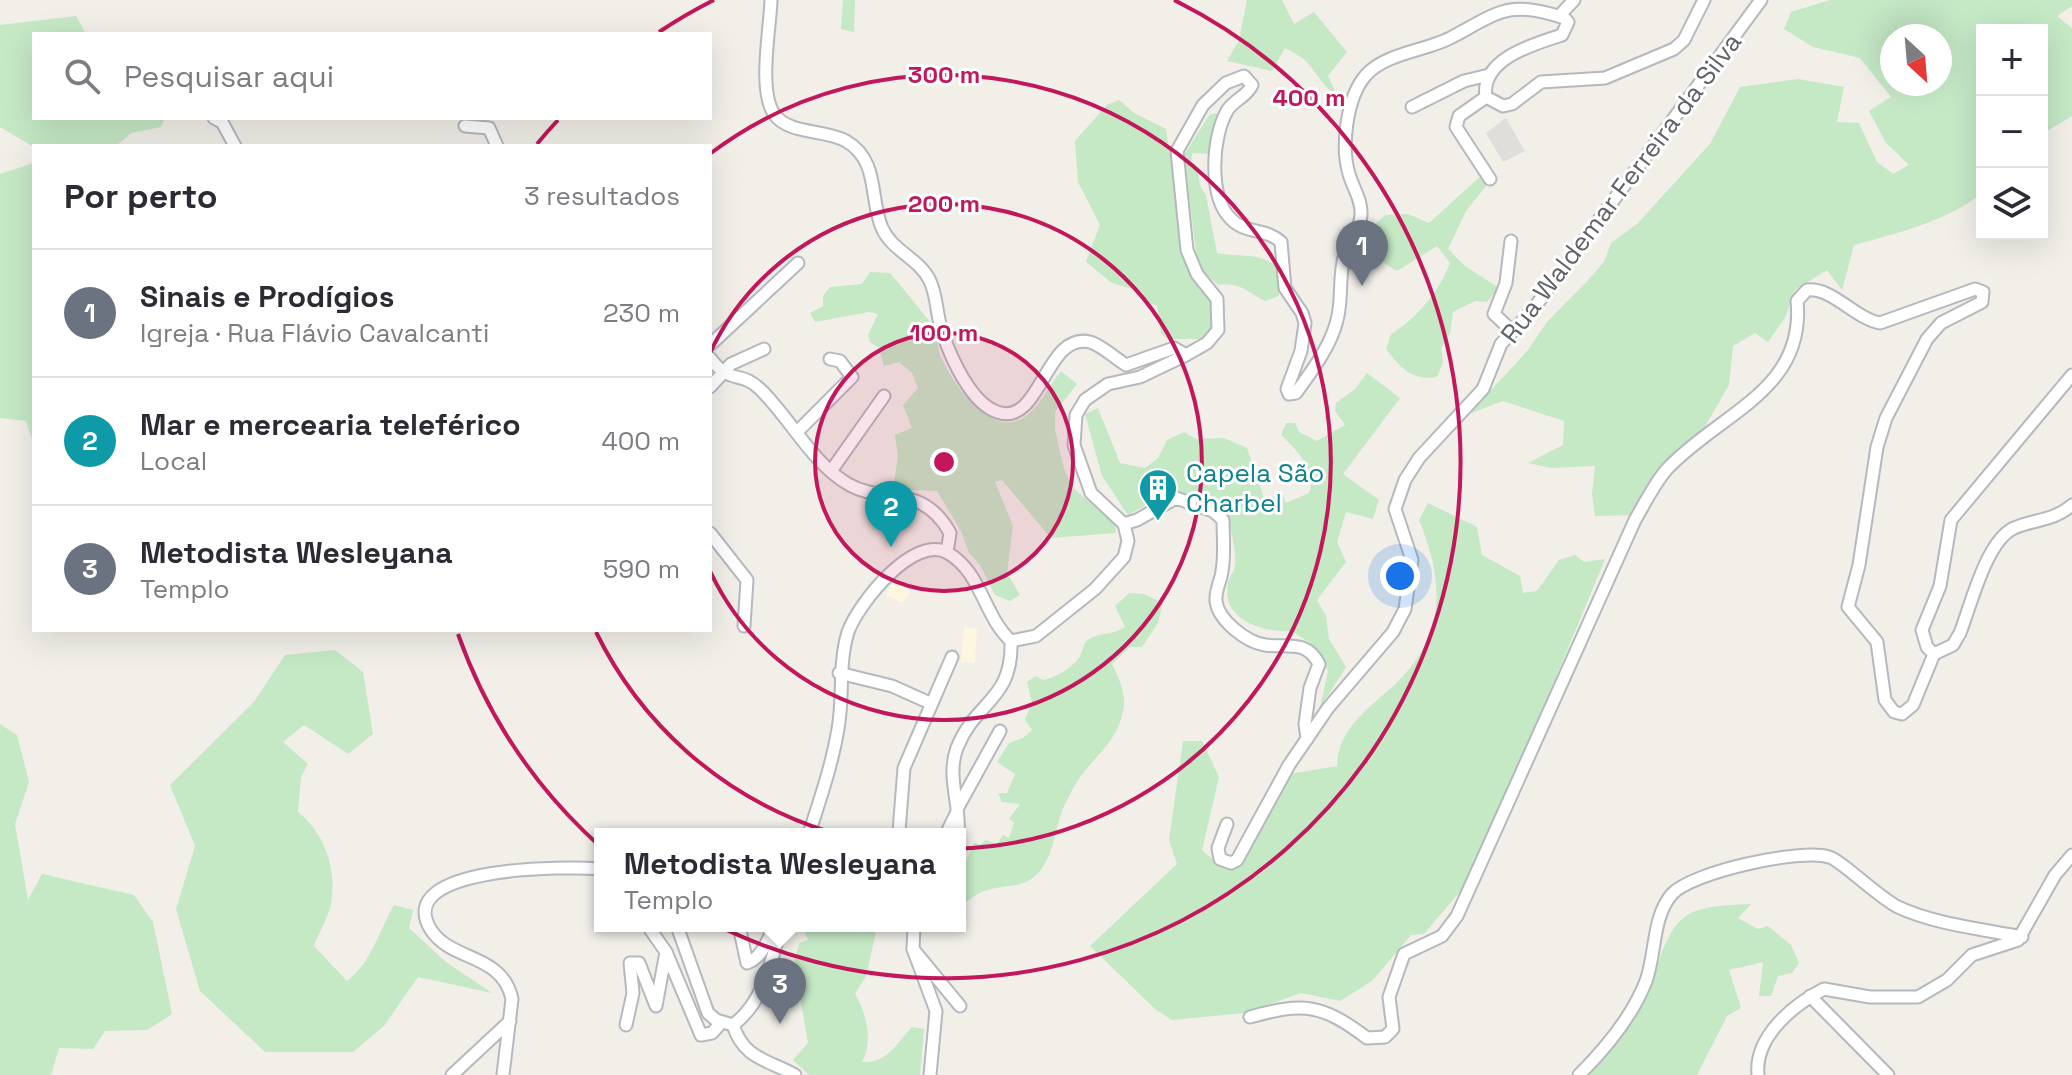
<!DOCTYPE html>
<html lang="pt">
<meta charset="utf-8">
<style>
body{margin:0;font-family:"Space Grotesk",sans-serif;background:#f7f7f7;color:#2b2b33}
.controls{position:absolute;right:24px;top:24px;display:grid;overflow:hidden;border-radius:0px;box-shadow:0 8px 32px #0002}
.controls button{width:72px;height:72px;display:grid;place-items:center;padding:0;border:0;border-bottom:2px solid #e1e1e2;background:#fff;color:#2b2b33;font:40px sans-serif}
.compass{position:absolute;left:1880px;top:24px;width:72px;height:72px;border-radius:50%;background:#fff;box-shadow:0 8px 32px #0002;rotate:154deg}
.you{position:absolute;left:1400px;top:576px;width:28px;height:28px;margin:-20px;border:6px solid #fff;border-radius:50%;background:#1a73e8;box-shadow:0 0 0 12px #1a73e833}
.badge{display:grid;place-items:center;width:52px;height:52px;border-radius:50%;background:#ea4335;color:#fff;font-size:26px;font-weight:700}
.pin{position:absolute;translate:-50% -66px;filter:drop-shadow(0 2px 4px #0008)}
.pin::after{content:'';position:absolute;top:42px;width:28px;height:24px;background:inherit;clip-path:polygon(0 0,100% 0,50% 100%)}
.popup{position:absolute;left:594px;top:828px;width:372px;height:104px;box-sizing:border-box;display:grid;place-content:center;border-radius:0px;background:#fff;filter:drop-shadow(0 2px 6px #0005);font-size:26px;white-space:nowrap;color:#7c7c81}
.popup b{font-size:30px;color:#2b2b33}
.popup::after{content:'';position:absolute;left:50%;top:100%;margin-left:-16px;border:16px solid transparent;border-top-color:#fff}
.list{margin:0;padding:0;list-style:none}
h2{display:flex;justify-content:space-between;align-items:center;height:104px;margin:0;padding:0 32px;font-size:34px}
h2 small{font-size:26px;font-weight:400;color:#7c7c81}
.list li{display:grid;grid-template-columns:52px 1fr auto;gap:24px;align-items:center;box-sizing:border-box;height:128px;padding:0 32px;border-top:2px solid #e1e1e2}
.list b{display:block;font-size:30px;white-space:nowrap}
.list p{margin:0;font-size:26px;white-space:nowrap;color:#7c7c81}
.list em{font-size:26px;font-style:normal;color:#7c7c81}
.icon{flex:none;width:44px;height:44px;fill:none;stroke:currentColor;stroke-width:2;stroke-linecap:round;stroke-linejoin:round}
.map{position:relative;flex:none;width:2072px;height:1075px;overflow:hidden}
.search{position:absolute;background:#fff;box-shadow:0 8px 32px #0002;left:32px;top:32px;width:680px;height:88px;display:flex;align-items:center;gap:20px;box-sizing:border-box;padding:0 28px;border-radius:0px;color:#7c7c81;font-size:30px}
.panel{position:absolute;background:#fff;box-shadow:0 8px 32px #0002;left:32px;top:144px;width:680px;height:488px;border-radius:0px}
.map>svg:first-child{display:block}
</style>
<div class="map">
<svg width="2072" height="1075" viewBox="0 0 2072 1075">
<rect width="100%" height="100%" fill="#f1efe8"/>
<!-- commercial -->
<g fill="#fef7e0">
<path d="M894,582L910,592L902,603L885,594Z"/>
<path d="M964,627L977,629L975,662H961Z"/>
</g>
<!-- industrial -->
<path fill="#e0deda" d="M1506,118L1525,151L1503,162L1486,133Z"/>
<!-- green -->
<g fill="#c5e8c5" fill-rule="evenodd">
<path d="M843,0H855L854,32L841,29Z"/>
<path d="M1247,0H1282L1294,24L1314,12L1347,52L1328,76L1337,96C1313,79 1317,62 1285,48L1272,71L1227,61L1239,40Z"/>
<path d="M1830,0H2072V6L2057,16L2072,28V116L2042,134V30H1982V192C1955,219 1891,235 1854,245L1842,290L1827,270L1795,290L1785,318L1768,342L1755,333L1733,346L1729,385L1699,437L1635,515L1595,516L1592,494L1595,466L1551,468L1528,463L1563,445L1564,421L1503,401L1469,414L1528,350L1547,322L1590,278L1604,262L1611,243L1637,224L1710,144L1740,87L1798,79L1844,87L1837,122L1859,123L1877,162L1893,174L1909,165L1886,143L1869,111L1891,97L1860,58L1813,47L1784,29L1791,12ZM1892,36H1940V84H1892Z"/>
<path d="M76,16L86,34H34V118H165L161,127L131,133L116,146L34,147L0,127V25Z"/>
<path d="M1119,100L1134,113L1166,129L1179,217L1212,295L1214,326L1200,339H1167L1161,333L1157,306L1145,301L1142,292L1112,283L1086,262L1100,225L1078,182L1075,141L1107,105Z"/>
<path d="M1218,113L1211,154L1192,153L1191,167L1197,170L1201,188L1206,195L1217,253C1242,258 1259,251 1280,269L1279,296L1265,301C1248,292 1238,281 1218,285L1198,266L1184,155L1210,114Z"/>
<path d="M34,163V446L26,421L0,418V174Z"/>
<path d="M1483,174L1490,181L1466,211L1448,249L1465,266L1499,288L1487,302L1475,301L1453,312L1450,333L1441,348L1443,362L1437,377C1412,381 1401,368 1386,349L1391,334C1416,320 1440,290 1450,263L1437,246L1397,271L1362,249L1363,237L1385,215L1408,214L1429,223Z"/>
<path d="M870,272L890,273C904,290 919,307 932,325C937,334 937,345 940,355C951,381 990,439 1023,418C1040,408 1048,386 1061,371L1077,384L1055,412V430L1064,469L1073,488L1115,524L1116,533L1051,538L1002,480L995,482L1013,526L1007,573L1020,595L1010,601L995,595L980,565L969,553L961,531L937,491L911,490L894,484L898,456L895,435L912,428L903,405L918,388L912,373L899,362L884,366L879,348L870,342L868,335L878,314L869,312L815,322L810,313L823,306V296L830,287L862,284Z"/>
<path d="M1367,373L1400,398L1343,474L1379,500L1373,519L1346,512L1337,542L1346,562L1317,600L1326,616L1329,639L1346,667L1320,708L1328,671L1310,643L1292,631C1264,633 1220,620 1228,583C1229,577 1235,571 1235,565C1237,551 1230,530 1228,515C1179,491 1177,488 1128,515L1102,476L1085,414L1098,408L1120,463L1145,468L1158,458L1167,440L1184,432L1196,439L1224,438L1247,448L1265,500L1282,493L1286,503L1309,493C1317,470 1297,450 1281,435L1286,423H1295L1299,432L1317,441L1345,425L1335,411L1336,403L1355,389Z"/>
<path d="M1428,503L1477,527L1482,555L1520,576L1523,593L1537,591L1559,560L1575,555L1584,562L1605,559L1474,875L1424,934L1411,935L1372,981L1340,1001L1301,993L1244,1013L1172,1020L1155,1009L1090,946L1177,864L1169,840L1183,741H1202L1219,777L1202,850L1224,869L1235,870L1290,774L1337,766C1338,730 1367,709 1391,688C1447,637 1445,584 1419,520Z"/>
<path d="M1129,593L1144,594L1163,603L1158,623L1142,647H1130L1112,664C1118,676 1125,691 1124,705C1120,737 1102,749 1084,772C1077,780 1070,794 1065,804C1054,826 1055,860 1034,877C1015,893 991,878 962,906L960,876L974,842L980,845L986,840L997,844L1003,835L1009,838L1014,823L1009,819L1020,804L1002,802L998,793H1007L1015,774L997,762L1009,743L1023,738L1032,730L1025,720L1032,702L1027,682L1036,676L1043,680C1055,678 1074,667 1080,656C1084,649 1082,644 1089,639C1100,632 1111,636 1125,627L1115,606Z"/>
<path d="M335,650L363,672L373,734L348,754L304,725L283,742L308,764L301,777L298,812C325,833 337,870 331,904C328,918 319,932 314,946L347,981C371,963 379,931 394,905L413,910L409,928L446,962L492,993L418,977L384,1026L353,1052H265L200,991L176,909L195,846L170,785L254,702L285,655Z"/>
<path d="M0,724L17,735L29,782L15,824L28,900L42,874L134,895L153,922L172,1014L147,1030L105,1031L93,1049L59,1048L51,1075H0Z"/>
<path d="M1751,904L1738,918L1758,929L1768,926L1791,945L1799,963L1792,973L1778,976L1771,996H1759L1763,962L1729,970L1741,1008L1727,1016L1697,1075H1590C1608,1050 1630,1026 1646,999C1652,989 1654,975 1658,964C1677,906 1695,907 1751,904Z"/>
<path d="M802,926H866L876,932L866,976L855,994C867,1014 873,1042 862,1062C887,1064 896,1044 912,1027L924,1029L920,1075H809L793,1060L808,1043L801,1002L790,982L799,943L808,940Z"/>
</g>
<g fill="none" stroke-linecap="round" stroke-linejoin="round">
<defs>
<g id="minor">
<path d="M771,0C770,30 758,90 774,114C789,135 825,129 846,141C880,161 869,198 882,228C892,251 920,259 930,281C938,298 936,317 943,334C951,358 971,403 997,412C1041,428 1045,331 1090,342C1101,345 1115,358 1126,365L1174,348L1186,355"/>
<path d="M1560,15L1574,0"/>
<path d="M1486,97L1459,116L1456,127L1490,179"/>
<path d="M1412,107L1464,81L1489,75"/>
<path d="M214,118L222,122L235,146"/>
<path d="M465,126L489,128L497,146"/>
<path d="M1511,241L1506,283L1494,314L1511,330"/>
<path d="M710,345L798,263"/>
<path d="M710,358C730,385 740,370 760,389C790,418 812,463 848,484C883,505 922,482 950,533L947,552"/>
<path d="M710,387L731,364L764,349"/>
<path d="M798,431L852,377L840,361L830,359"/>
<path d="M831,471L884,396"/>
<path d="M1124,524L1137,520L1176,498L1213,511L1223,520C1223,536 1225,555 1222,571C1221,581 1215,590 1216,601C1218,620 1246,642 1265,645C1287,648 1306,639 1319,664L1310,688L1305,724L1307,739"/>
<path d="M710,533L747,580L744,626"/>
<path d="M1934,654L1927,647L1922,630L1940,586L1951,520L2072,375"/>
<path d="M1934,654L1953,645L1960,633C1971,605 1986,541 2014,528C2035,519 2054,521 2072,505"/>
<path d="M839,673L892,686L930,703"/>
<path d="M958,807L1000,731"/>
<path d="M1227,824L1218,848L1220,859L1231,863L1237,860L1289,765L1328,708L1393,632L1405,609L1412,560L1395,509L1405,480L1419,458L1483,389L1501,344L1534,308L1761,0"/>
<path d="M899,831L904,768L952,657"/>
<path d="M809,834C820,799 832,765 838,729C844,696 838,665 848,632C858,604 914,533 948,553C982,573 983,615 1011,641L1036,636L1095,589L1124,557L1128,541L1124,524L1091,493L1074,445L1076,415L1085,400L1108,384L1140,377L1186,355L1207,343L1218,330L1217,299L1197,274L1187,250L1177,151L1203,105L1226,83L1244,76L1252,85C1247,97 1233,100 1227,111C1212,137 1208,196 1231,219C1245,234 1266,228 1281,242L1285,288L1302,313L1305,323L1301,351L1287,389L1289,394L1296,393C1311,372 1331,346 1337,320C1343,299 1338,274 1345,254C1351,240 1360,230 1361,215C1362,200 1353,188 1349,174C1341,147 1346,98 1366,75C1387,52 1428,51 1454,36C1500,11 1510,0 1564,18L1568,22L1562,35C1534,44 1480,59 1486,97L1503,106L1512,104L1541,82L1605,78L1674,49L1684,40L1704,0"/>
<path d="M946,834L957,812"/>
<path d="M958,834C961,805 946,777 957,748C975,701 1013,701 1011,641"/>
<path d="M677,926L708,1013L716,1020L733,1025C764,1002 771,962 781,926"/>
<path d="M739,926L747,963C763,957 767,940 775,926"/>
<path d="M914,926L913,949L960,1006"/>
<path d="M650,929L666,952L701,1035L712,1033L721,1023"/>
<path d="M913,949L936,1011L930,1075"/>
<path d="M1810,996L1888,1075"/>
<path d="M1250,1017C1304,1002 1322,1004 1367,1038L1385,1037L1393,1029L1389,997L1404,954L1442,936L1457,916L1635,520C1645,503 1655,482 1668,468C1720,413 1806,390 1797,301L1807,290C1832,287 1854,318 1880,323L1975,289L1983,292L1982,302L1941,323L1927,339L1886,418L1877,447L1859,565L1848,607L1877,642L1885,700L1894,712L1902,714L1913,705L1934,654"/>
<path d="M626,1025L633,993L630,963H639L656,1006L666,952"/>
<path d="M733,1025C744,1059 766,1059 795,1075"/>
<path d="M452,1075L510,1021"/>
<path d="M503,1075L512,999C502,953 452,962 431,930C390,865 571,866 600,869"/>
<path d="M1579,1075C1605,1049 1633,1015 1646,981C1656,954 1652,917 1672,894C1692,872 1801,848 1829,857C1841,860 1879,898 1898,907C1934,924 1982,929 2022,937"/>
<path d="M1758,1075C1754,1037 1793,1005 1824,989L1870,997H1918L1947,980L1972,955L2018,940L2055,875L2072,855"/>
</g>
</defs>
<!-- minor casing -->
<use href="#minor" stroke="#b5b8bc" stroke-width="15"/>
<!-- minor -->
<use href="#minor" stroke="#fff" stroke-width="11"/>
</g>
<!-- distance rings -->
<circle cx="944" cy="462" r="129" fill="#c2185b" fill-opacity=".12"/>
<g fill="none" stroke="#c2185b" stroke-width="4">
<circle cx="944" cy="462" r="129"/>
<path d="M710 353A258 258 0 1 1 710 571"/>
<path d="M711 153A387 387 0 1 1 596 632"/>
<path d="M537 144A516 516 0 0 1 558 120M659 32A516 516 0 0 1 714 0M1174 0A516 516 0 1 1 458 634"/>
</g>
<!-- icons -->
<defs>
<symbol id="building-pin" viewBox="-11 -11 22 30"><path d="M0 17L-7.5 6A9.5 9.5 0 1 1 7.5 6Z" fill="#0f9aa8" stroke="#fff"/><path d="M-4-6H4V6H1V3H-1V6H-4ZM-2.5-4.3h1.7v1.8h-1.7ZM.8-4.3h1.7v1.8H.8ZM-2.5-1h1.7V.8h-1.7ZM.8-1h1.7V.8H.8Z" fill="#fff"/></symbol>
</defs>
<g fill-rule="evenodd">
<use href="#building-pin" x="1136" y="466" width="44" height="60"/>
</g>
<g text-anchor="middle" stroke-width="6" stroke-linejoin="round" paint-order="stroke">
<!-- street labels -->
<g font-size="26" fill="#5f6368" stroke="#fff">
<text transform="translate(1621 188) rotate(-53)" y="9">Rua Waldemar Ferreira da Silva</text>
</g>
<!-- culture labels -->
<g font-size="26" fill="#0d838f" stroke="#fff" text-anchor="start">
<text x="1186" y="482">Capela São<tspan x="1186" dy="30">Charbel</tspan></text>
</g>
</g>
<circle cx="944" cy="462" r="12" fill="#c2185b" stroke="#fff" stroke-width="4"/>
<g font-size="24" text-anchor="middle" font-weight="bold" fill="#c2185b" stroke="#fff" stroke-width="6" stroke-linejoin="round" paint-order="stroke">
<text x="944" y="83">300 m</text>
<text x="1309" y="106">400 m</text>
<text x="944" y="212">200 m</text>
<text x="944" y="341">100 m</text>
</g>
</svg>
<div class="controls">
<button>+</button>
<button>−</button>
<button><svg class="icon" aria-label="layers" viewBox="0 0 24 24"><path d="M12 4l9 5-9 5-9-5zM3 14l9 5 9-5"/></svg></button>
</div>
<svg class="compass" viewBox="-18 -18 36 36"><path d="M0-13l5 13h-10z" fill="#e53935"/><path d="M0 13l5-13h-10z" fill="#7c7c81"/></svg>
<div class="you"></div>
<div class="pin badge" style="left:1362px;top:286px;background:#6b7280">1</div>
<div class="pin badge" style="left:891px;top:547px;background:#0f9aa8">2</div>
<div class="pin badge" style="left:780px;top:1024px;background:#6b7280">3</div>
<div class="popup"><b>Metodista Wesleyana</b>Templo</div>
<div class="search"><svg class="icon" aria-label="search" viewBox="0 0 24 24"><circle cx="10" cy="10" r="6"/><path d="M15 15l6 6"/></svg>Pesquisar aqui</div>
<section class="panel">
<h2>Por perto<small>3 resultados</small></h2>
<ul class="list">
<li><span class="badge" style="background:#6b7280">1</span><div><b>Sinais e Prodígios</b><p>Igreja · Rua Flávio Cavalcanti</p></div><em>230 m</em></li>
<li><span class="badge" style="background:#0f9aa8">2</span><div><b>Mar e mercearia teleférico</b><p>Local</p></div><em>400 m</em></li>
<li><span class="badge" style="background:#6b7280">3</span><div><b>Metodista Wesleyana</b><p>Templo</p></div><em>590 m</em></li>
</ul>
</section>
</div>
